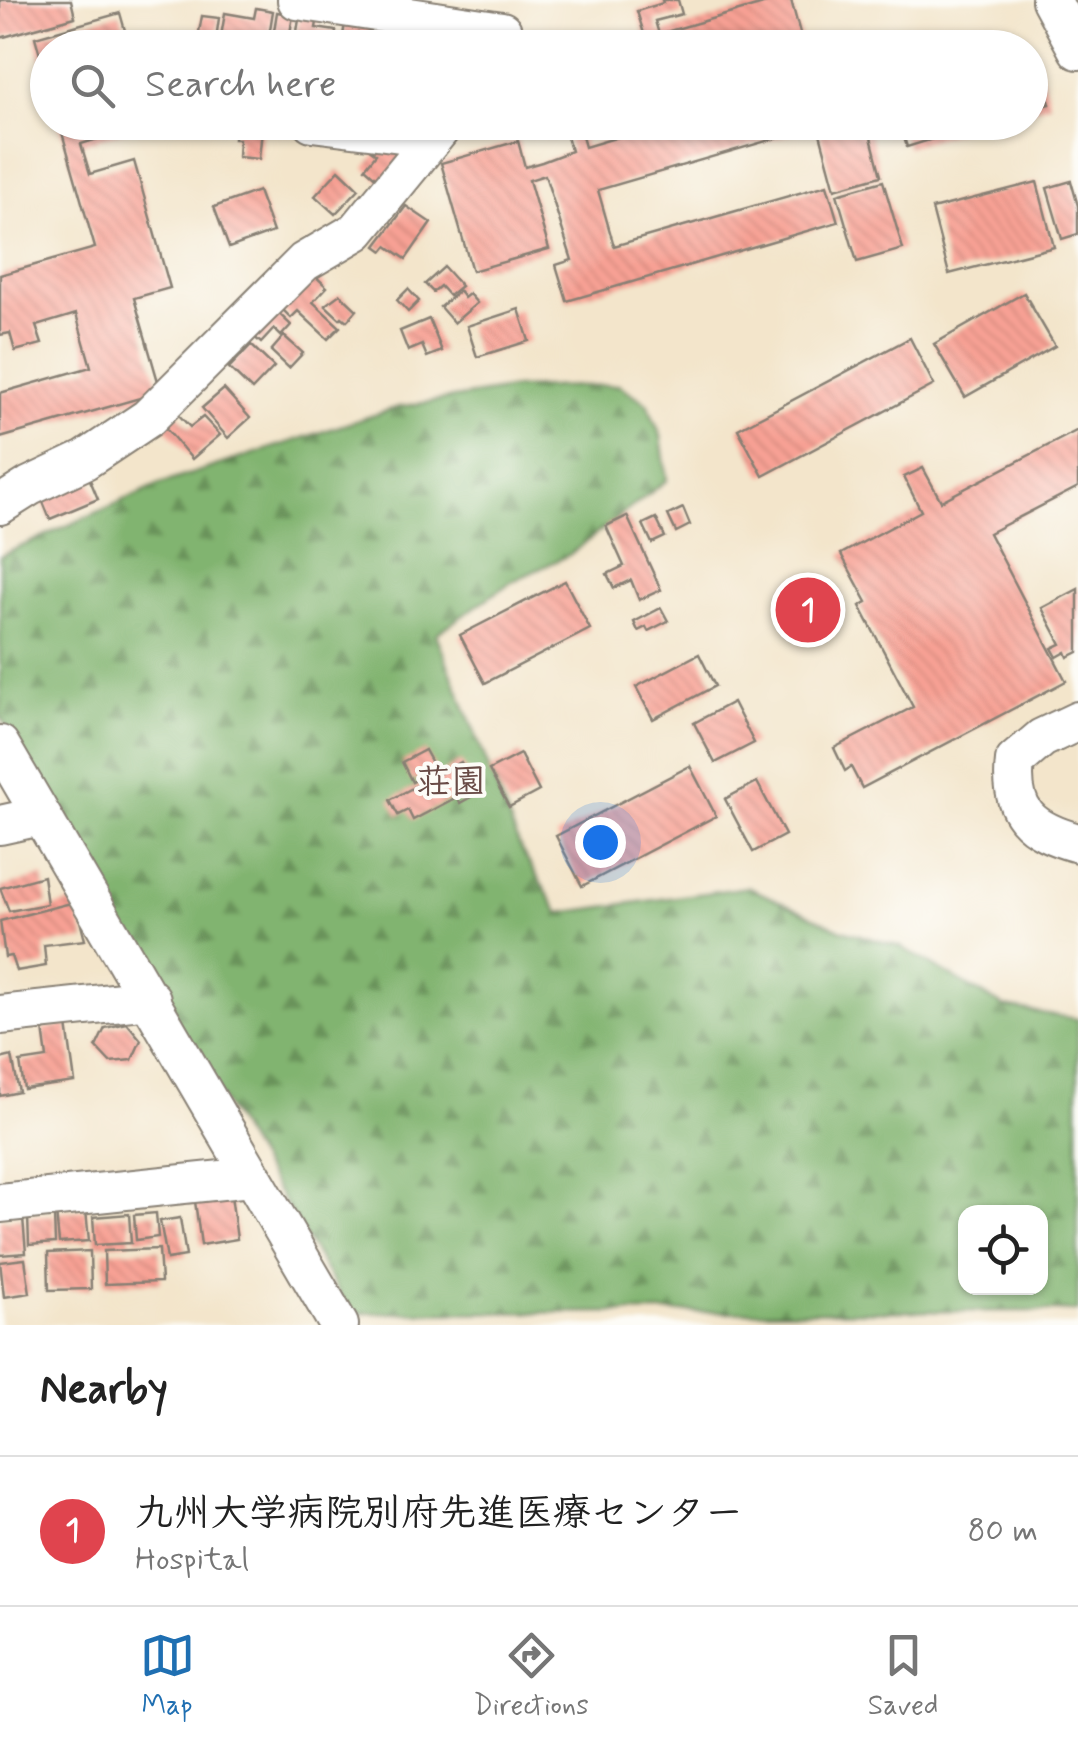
<!DOCTYPE html>
<meta charset="utf-8">
<style>
body{margin:0;font-family:Mynerve,"Klee One",sans-serif;background:#f6f6f6;color:#222}
.controls{position:absolute;right:30px;bottom:30px;display:grid;overflow:hidden;border-radius:20px;box-shadow:0 2px 8px #0004}
.controls button{width:90px;height:90px;display:grid;place-items:center;padding:0;border:0;border-bottom:2px solid #e0e0e0;background:#fff;color:#222;font:50px sans-serif}
.you{position:absolute;left:600px;top:842px;width:35px;height:35px;margin:-25px;border:8px solid #fff;border-radius:50%;background:#1a73e8;box-shadow:0 0 0 15px #1a73e833}
.badge{display:grid;place-items:center;width:65px;height:65px;border-radius:50%;background:#1f6fb2;color:#fff;font-size:32px;font-weight:700}
.pin{position:absolute;translate:-50% -50%;border:5px solid #fff;box-shadow:0 2px 10px #0006}
.list{margin:0;padding:0;list-style:none}
h2{display:flex;justify-content:space-between;align-items:center;height:130px;margin:0;padding:0 40px;font-size:42px}
h2 small{font-size:32px;font-weight:400;color:#767676}
.list li{display:grid;grid-template-columns:65px 1fr auto;gap:30px;align-items:center;box-sizing:border-box;height:150px;padding:0 40px;border-top:2px solid #e0e0e0}
.list b{display:block;font-size:38px;white-space:nowrap}
.list p{margin:0;font-size:32px;white-space:nowrap;color:#767676}
.list em{font-size:32px;font-style:normal;color:#767676}
.icon{flex:none;width:55px;height:55px;fill:none;stroke:currentColor;stroke-width:2;stroke-linecap:round;stroke-linejoin:round}
.map{position:relative;flex:none;width:1078px;height:1325px;overflow:hidden}
.search{position:absolute;background:#fff;box-shadow:0 2px 8px #0004;left:30px;right:30px;top:30px;height:110px;display:flex;align-items:center;gap:25px;box-sizing:border-box;padding:0 35px;border-radius:55px;color:#767676;font-size:38px}
.sheet{height:280px;background:#fff}
nav{display:flex;justify-content:space-around;align-items:center;box-sizing:border-box;height:140px;border-top:2px solid #e0e0e0;background:#fff;font-size:28px;color:#767676}
nav a{display:grid;justify-items:center;gap:5px}
nav .on{color:#1f6fb2}
.map>svg:first-child{display:block}
</style>
<div class="map">
<svg width="1078" height="1325" viewBox="0 0 1078 1325">
<defs>
<pattern id="forest-firs" width="22" height="20" patternUnits="userSpaceOnUse" patternTransform="scale(2.5)"><rect width="22" height="20" fill="#81b46f"/><path d="M5 1l3.5 6h-7zM16 11l3.5 6h-7z" fill="#69925a"/></pattern>
<pattern id="building-back-hatch" width="6" height="6" patternUnits="userSpaceOnUse" patternTransform="scale(2.5)"><rect width="6" height="6" fill="#f8a194"/><path d="M-1 5l2 2M0 0l6 6M5-1l2 2" fill="none" stroke="#d48a7f"/></pattern>
</defs>
<rect width="100%" height="100%" fill="#fdfcf7"/>
<filter id="ink" filterUnits="userSpaceOnUse"><feTurbulence type="fractalNoise" baseFrequency=".01" numOctaves="2"/><feDisplacementMap in="SourceGraphic" scale="20" xChannelSelector="R" yChannelSelector="G"/><feConvolveMatrix kernelMatrix="1 2 1 2 8 2 1 2 1" color-interpolation-filters="sRGB"/></filter>
<filter id="wash" filterUnits="userSpaceOnUse"><feTurbulence type="fractalNoise" baseFrequency=".0048" numOctaves="4" result="noise"/><feDisplacementMap in="SourceGraphic" scale="40" xChannelSelector="R" yChannelSelector="G"/><feGaussianBlur stdDeviation="2.25" result="paint"/><feColorMatrix in="noise" values="0 0 0 0 0 0 0 0 0 0 0 0 0 0 0 0 0 1.4 0 .05"/><feComposite in="paint" operator="in"/></filter>
<g filter="url(#wash)">
<rect width="100%" height="100%" fill="#f3e5cb"/>
<!-- forest -->
<path fill="url(#forest-firs)" stroke="#4e6846" stroke-width="2.5" fill-rule="evenodd" d="M619,385L647,403L661,436L667,480L569,555L511,582L436,634L521,850L559,913L748,887L842,930L901,947L1005,1007L1078,1019V1311L351,1313L201,1065L0,715V556L160,484L399,407L515,388ZM966,1212H1040V1288H966Z"/>
<g id="blocks">
<!-- building -->
<g fill="url(#building-back-hatch)">
<path d="M0,0H71L75,17L0,38Z"/>
<path d="M662,0H678L682,14L655,21L659,34L777,0H791L804,48H794L792,40L768,48H612L645,37L637,11L663,3Z"/>
<path d="M256,8L273,11L267,48H219L225,13L254,18Z"/>
<path d="M277,12L293,15L289,40L273,37Z"/>
<path d="M120,13L130,48H48L46,76L35,37Z"/>
<path d="M300,14L318,16L316,28L336,31L333,48H294Z"/>
<path d="M202,16L219,18L215,46L197,43Z"/>
<path d="M346,17L387,23L383,48H341Z"/>
<path d="M397,27L417,32L414,48H392Z"/>
<path d="M1035,53L1050,104L1030,109V54Z"/>
<path d="M59,122H153L81,144L90,174L134,161L170,288L134,298L161,392L0,438V393L91,367L76,314L36,326L42,344L15,351L10,333L0,335V275L95,248Z"/>
<path d="M563,122H578L585,147L669,122H867L881,176L835,189L818,126L598,190L614,246L827,185L838,222L567,301L556,265L572,260L545,175L529,180L549,249L472,271L441,163L518,141L525,167L542,162L571,151Z"/>
<path d="M899,122H984V123L907,147Z"/>
<path d="M235,127L262,130L259,159L238,157L239,139H234Z"/>
<path d="M379,135L404,157L382,183L365,168L376,154L368,148Z"/>
<path d="M339,170L359,189L335,214L315,196Z"/>
<path d="M883,181L903,249L857,262L837,194Z"/>
<path d="M1071,181L1078,206V234L1062,239L1047,188Z"/>
<path d="M1037,182L1054,247L949,274L932,209Z"/>
<path d="M258,191L273,232L229,248L214,207Z"/>
<path d="M406,206L431,223L406,259L387,246L383,251L376,246Z"/>
<path d="M444,267L461,286L449,296L440,286L433,292L425,284Z"/>
<path d="M311,272L327,287L313,302L340,327L328,339L298,311L291,318L281,308Z"/>
<path d="M408,289L419,301L408,312L397,300Z"/>
<path d="M459,291L464,298L469,294L477,303L454,323L440,307Z"/>
<path d="M1024,293L1055,346L965,397L934,344Z"/>
<path d="M340,294L357,310L347,321L342,317L340,319L325,305Z"/>
<path d="M274,309L291,325L281,336L274,329L261,343L251,334Z"/>
<path d="M519,309L529,341L477,357L467,326Z"/>
<path d="M429,319L442,351L427,357L422,345L408,351L400,331Z"/>
<path d="M284,336L303,353L289,368L271,351Z"/>
<path d="M910,338L934,385L763,476L738,429Z"/>
<path d="M251,345L274,367L252,390L229,368Z"/>
<path d="M224,389L250,418L228,438L202,408Z"/>
<path d="M176,412L190,427L203,417L220,435L192,459L162,424Z"/>
<path d="M1078,430V487L989,533L1066,681L862,788L851,767L845,771L834,748L913,707L860,606L867,602L841,554L921,511L904,477L923,468L941,501Z"/>
<path d="M88,475L98,499L50,519L43,502L57,483Z"/>
<path d="M683,508L690,525L676,532L668,515Z"/>
<path d="M627,516L661,590L639,600L631,580L614,588L607,574L624,566L606,526Z"/>
<path d="M656,518L665,537L652,543L643,524Z"/>
<path d="M565,581L590,629L485,683L460,635Z"/>
<path d="M1078,589V652L1068,657L1066,652L1057,657L1052,648L1061,644L1042,608Z"/>
<path d="M661,608L668,621L648,631L646,627L638,631L634,622Z"/>
<path d="M699,654L715,686L653,719L636,687Z"/>
<path d="M733,702L754,743L715,763L694,723Z"/>
<path d="M425,750L436,770L412,782L402,762Z"/>
<path d="M520,754L539,791L509,807L489,770Z"/>
<path d="M461,762L478,793L460,803L457,797L413,820L408,810L398,815L390,800Z"/>
<path d="M690,766L716,816L582,886L556,836Z"/>
<path d="M757,782L785,835L753,852L725,799Z"/>
<path d="M43,876L47,904L9,911L0,888Z"/>
<path d="M75,902L85,940L44,945L46,966L16,971L11,956L5,957L0,921Z"/>
<path d="M127,1023L141,1040L132,1060L110,1062L96,1047L105,1028Z"/>
<path d="M67,1025L75,1082L24,1089L20,1062L47,1058L43,1029Z"/>
<path d="M12,1056L19,1092L0,1096V1059Z"/>
<path d="M230,1188L237,1239L201,1245L194,1194Z"/>
<path d="M86,1210L89,1241L59,1243L56,1212Z"/>
<path d="M156,1213L158,1237L136,1240L134,1215Z"/>
<path d="M129,1214L131,1243L95,1245L93,1217Z"/>
<path d="M54,1215L55,1243L29,1245L28,1216Z"/>
<path d="M23,1218L26,1253L0,1255V1220Z"/>
<path d="M180,1218L186,1256L167,1259L160,1221Z"/>
<path d="M159,1249L161,1282L105,1284L104,1251Z"/>
<path d="M90,1251L91,1289L49,1290L48,1253Z"/>
<path d="M25,1259L30,1293L4,1297L0,1262Z"/>
</g>
</g>
</g>
<g filter="url(#ink)">
<use href="#blocks" fill-opacity="0" stroke="#888074" stroke-width="2.5"/>
<g fill="none" stroke-linecap="round" stroke-linejoin="round">
<defs>
<g id="minor">
<path d="M297,0L502,31"/>
<path d="M1051,0L1078,50"/>
<path d="M312,122L433,137"/>
<path d="M0,505L30,486L85,460L148,418L304,262L357,231L446,122"/>
<path d="M1078,721L1042,738L1015,761C1009,812 1030,830 1078,843"/>
<path d="M0,745L339,1325"/>
<path d="M0,825L41,816"/>
<path d="M0,1015L151,999"/>
<path d="M0,1203L251,1177"/>
</g>
</defs>
<!-- minor casing -->
<use href="#minor" stroke="#888074" stroke-width="42"/>
<!-- minor -->
<use href="#minor" stroke="#fff" stroke-width="38"/>
</g>
</g>
<g text-anchor="middle" stroke-width="8" stroke-linejoin="round" paint-order="stroke">
<!-- quarter labels -->
<g font-size="35" font-weight="bold" fill="#694b46" stroke="#fdfcf7">
<text x="451" y="793">荘園</text>
</g>
</g>
</svg>
<div class="controls">
<button><svg class="icon" aria-label="locate" viewBox="0 0 24 24"><circle cx="12" cy="12" r="6"/><path d="M12 2v4M12 18v4M2 12h4M18 12h4"/></svg></button>
</div>
<div class="you"></div>
<div class="pin badge" style="left:808px;top:610px;background:#e0444e">1</div>
<div class="search"><svg class="icon" aria-label="search" viewBox="0 0 24 24"><circle cx="10" cy="10" r="6"/><path d="M15 15l6 6"/></svg>Search here</div>
</div>
<section class="sheet">
<h2>Nearby<small></small></h2>
<ul class="list">
<li><span class="badge" style="background:#e0444e">1</span><div><b>九州大学病院別府先進医療センター</b><p>Hospital</p></div><em>80 m</em></li>
</ul>
</section>
<nav>
<a class="on"><svg class="icon" aria-label="map" viewBox="0 0 24 24"><path d="M3 6l6-2 6 2 6-2v14l-6 2-6-2-6 2zM9 4v14M15 6v14"/></svg>Map</a>
<a><svg class="icon" aria-label="directions" viewBox="0 0 24 24"><path d="M12 3l9 9-9 9-9-9zM9 14v-3h6M13 9l2 2-2 2"/></svg>Directions</a>
<a><svg class="icon" aria-label="saved" viewBox="0 0 24 24"><path d="M7 4h10v16l-5-4-5 4z"/></svg>Saved</a>
</nav>
